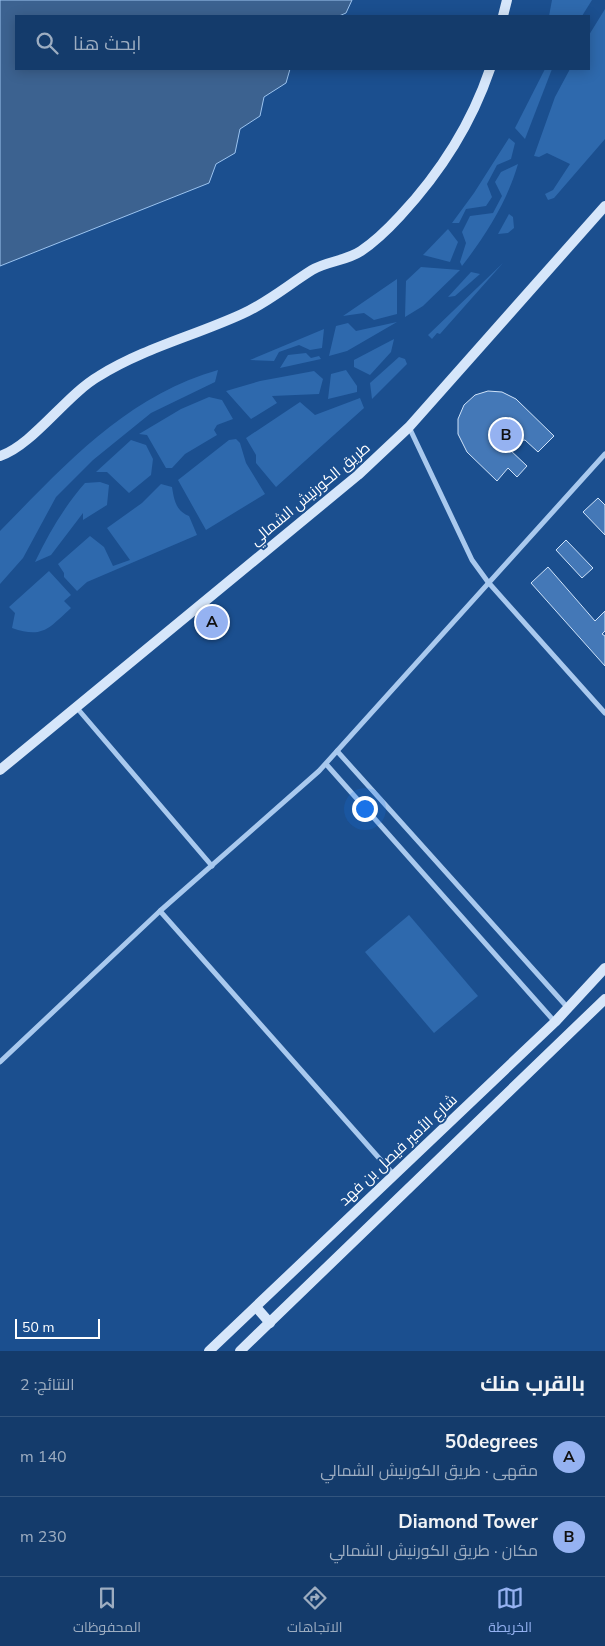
<!DOCTYPE html>
<html lang="ar">
<meta charset="utf-8">
<style>
body{margin:0;font-family:"Nunito Sans",Cairo,sans-serif;background:#214673;color:#f1f3f6;direction:rtl}
.scale{position:absolute;left:15px;bottom:12px;width:85px;box-sizing:border-box;padding-left:5px;border:2px solid #fff;border-top:0;font-size:14px;line-height:18px;white-space:nowrap;color:#fff;-webkit-text-stroke:4px #1b4f8f;paint-order:stroke}
.you{position:absolute;left:364px;top:808px;width:18px;height:18px;margin:-12px;border:4px solid #fff;border-radius:50%;background:#1a73e8;box-shadow:0 0 0 8px #1a73e833}
.badge{display:grid;place-items:center;width:32px;height:32px;border-radius:50%;background:#95b2f1;color:#111;font-size:16px;font-weight:700}
.pin{position:absolute;translate:-50% -50%;border:2px solid #fff;box-shadow:0 1px 5px #0006}
.list{margin:0;padding:0;list-style:none}
h2{display:flex;justify-content:space-between;align-items:center;height:65px;margin:0;padding:0 20px;font-size:21px}
h2 small{font-size:16px;font-weight:400;color:#9dadc1}
.list li{display:grid;grid-template-columns:32px 1fr auto;gap:15px;align-items:center;box-sizing:border-box;height:80px;padding:0 20px;border-top:1px solid #33557e}
.list b{display:block;font-size:19px;white-space:nowrap}
.list p{margin:0;font-size:16px;white-space:nowrap;color:#9dadc1}
.list em{font-size:16px;font-style:normal;color:#9dadc1}
.icon{flex:none;width:28px;height:28px;fill:none;stroke:currentColor;stroke-width:2;stroke-linecap:round;stroke-linejoin:round}
.map{position:relative;flex:none;width:605px;height:1351px;overflow:hidden;direction:ltr}
.search{position:absolute;background:#143b6b;box-shadow:0 2px 12px #0003;left:15px;right:15px;top:15px;height:55px;display:flex;align-items:center;gap:12px;box-sizing:border-box;padding:0 18px;border-radius:0px;color:#9dadc1;font-size:19px}
.sheet{height:225px;background:#143b6b}
nav{display:flex;justify-content:space-around;align-items:center;box-sizing:border-box;height:70px;border-top:1px solid #33557e;background:#143b6b;font-size:14px;color:#9dadc1}
nav a{display:grid;justify-items:center;gap:2px}
nav .on{color:#95b2f1}
.map>svg:first-child{display:block}
</style>
<div class="map">
<svg width="605" height="1351" viewBox="0 0 605 1351">
<rect width="100%" height="100%" fill="#1b4f8f"/>
<!-- green -->
<g fill="#2e69ad">
<path d="M552,0H592L582,16H549Z"/>
<path d="M605,9V139L554,198L548,200L545,194L553,190L570,164L547,153L539,157L534,156L555,97L570,69H589V35Z"/>
<path d="M545,69H552L525,139L515,128Z"/>
<path d="M509,138L515,143L511,159L497,165L487,184L492,197L486,206L466,209L459,223H452L474,193Z"/>
<path d="M518,164C507,202 486,235 462,266L460,262L466,243L462,232L470,216L493,213L502,196L495,182L501,172Z"/>
<path d="M509,214L513,217L514,228L508,233L498,234Z"/>
<path d="M448,229L458,242L450,262L423,255Z"/>
<path d="M503,263L440,334L437,333L432,339L428,335Z"/>
<path d="M421,267L460,270L423,306L405,317L406,281Z"/>
<path d="M471,272L480,274L455,296L448,297Z"/>
<path d="M397,279V314L374,320L364,313L343,316Z"/>
<path d="M397,322L347,351L329,356L336,326L348,323L356,331Z"/>
<path d="M324,329L322,348L310,350L299,345L279,352L274,361L250,360Z"/>
<path d="M394,339L391,352L370,375L354,367V360Z"/>
<path d="M306,353L311,358L319,356L321,359L280,368L288,355Z"/>
<path d="M399,357L405,359L407,364L372,399L370,383Z"/>
<path d="M218,370L215,382L151,413L93,460L56,497L23,558L0,584V531C64,466 126,396 218,370Z"/>
<path d="M346,370L357,386V392L328,399L331,374Z"/>
<path d="M314,371L323,379L319,394L272,396L277,403L251,419L226,391L260,381Z"/>
<path d="M209,397L222,400L233,419L217,425L214,430L217,435L185,454L172,468H166L147,435L139,434L181,409Z"/>
<path d="M360,398L364,408L276,487L256,463V455L246,438L300,402L315,415Z"/>
<path d="M236,439L240,443L246,463L265,494L206,530L178,480L229,440Z"/>
<path d="M131,440L146,445L153,459L151,475L129,493L107,472H96Z"/>
<path d="M100,482L109,485L107,505L83,520V513L51,555L35,562C49,533 64,507 85,483Z"/>
<path d="M161,484L172,487C174,500 176,511 189,516L197,535L87,582L77,591L64,577V573L58,564L90,536L104,547L113,566L130,560L107,528L142,503Z"/>
<path d="M49,571L71,595L64,601L71,608C49,628 43,639 12,628L15,613L9,607Z"/>
<path d="M409,915L478,996L434,1033L365,952Z"/>
</g>
<!-- water -->
<path fill="#3c6290" stroke="#9cc4f0" d="M0,0H352L346,13L339,16H16V69H290L286,83L264,97L260,116L240,129L235,153L216,164L209,183L0,266Z"/>
<!-- building -->
<g fill="#4478b7" stroke="#cfe3fa">
<path d="M488,391L502,392L516,399L554,436L538,452L525,440L514,442L508,448L527,466L517,477L508,468L497,481L467,452L458,434V419L464,405L475,395Z"/>
<path d="M598,498L605,505V535L583,512Z"/>
<path d="M566,540L593,568L582,578L556,550Z"/>
<path d="M548,567L595,621L605,611V631L602,634L605,636V666L531,583Z"/>
</g>
<g fill="none" stroke-linecap="round" stroke-linejoin="round">
<!-- minor -->
<g stroke="#a9c9ee" stroke-width="5">
<path d="M409,427L472,560L488,582L605,713"/>
<path d="M77,708L212,866"/>
<path d="M337,751L568,1008"/>
<path d="M326,764L555,1022"/>
<path d="M160,911L394,1175"/>
<path d="M0,1062L160,911L319,771L605,454"/>
</g>
<!-- secondary -->
<g stroke="#d6e6fa" stroke-width="10">
<path d="M503,16L507,0"/>
<path d="M0,456C33,445 66,395 99,376C144,348 194,336 242,314C267,303 288,285 312,270C327,261 346,261 361,251C376,241 388,229 400,216C441,172 471,125 490,69"/>
<path d="M0,770L358,475L409,427L605,206"/>
<path d="M256,1307L270,1323"/>
<path d="M209,1351L555,1022L605,968"/>
<path d="M240,1351L605,999"/>
</g>
</g>
<g text-anchor="middle" stroke-width="4" stroke-linejoin="round" paint-order="stroke">
<!-- street labels -->
<g font-size="15" fill="#fff" stroke="#1b4f8f">
<text transform="translate(310 494) rotate(-40)" y="5">طريق الكورنيش الشمالي</text>
<text transform="translate(398 1150) rotate(-43)" y="5">شارع الأمير فيصل بن فهد</text>
</g>
</g>
</svg>
<div class="scale">50 m</div>
<div class="you"></div>
<div class="pin badge" style="left:212px;top:622px">A</div>
<div class="pin badge" style="left:506px;top:435px">B</div>
<div class="search"><svg class="icon" aria-label="search" viewBox="0 0 24 24"><circle cx="10" cy="10" r="6"/><path d="M15 15l6 6"/></svg>ابحث هنا</div>
</div>
<section class="sheet">
<h2>بالقرب منك<small>النتائج: 2</small></h2>
<ul class="list">
<li><span class="badge">A</span><div><b>50degrees</b><p>مقهى · طريق الكورنيش الشمالي</p></div><em>140 m</em></li>
<li><span class="badge">B</span><div><b>Diamond Tower</b><p>مكان · طريق الكورنيش الشمالي</p></div><em>230 m</em></li>
</ul>
</section>
<nav>
<a class="on"><svg class="icon" aria-label="map" viewBox="0 0 24 24"><path d="M3 6l6-2 6 2 6-2v14l-6 2-6-2-6 2zM9 4v14M15 6v14"/></svg>الخريطة</a>
<a><svg class="icon" aria-label="directions" viewBox="0 0 24 24"><path d="M12 3l9 9-9 9-9-9zM9 14v-3h6M13 9l2 2-2 2"/></svg>الاتجاهات</a>
<a><svg class="icon" aria-label="saved" viewBox="0 0 24 24"><path d="M7 4h10v16l-5-4-5 4z"/></svg>المحفوظات</a>
</nav>
